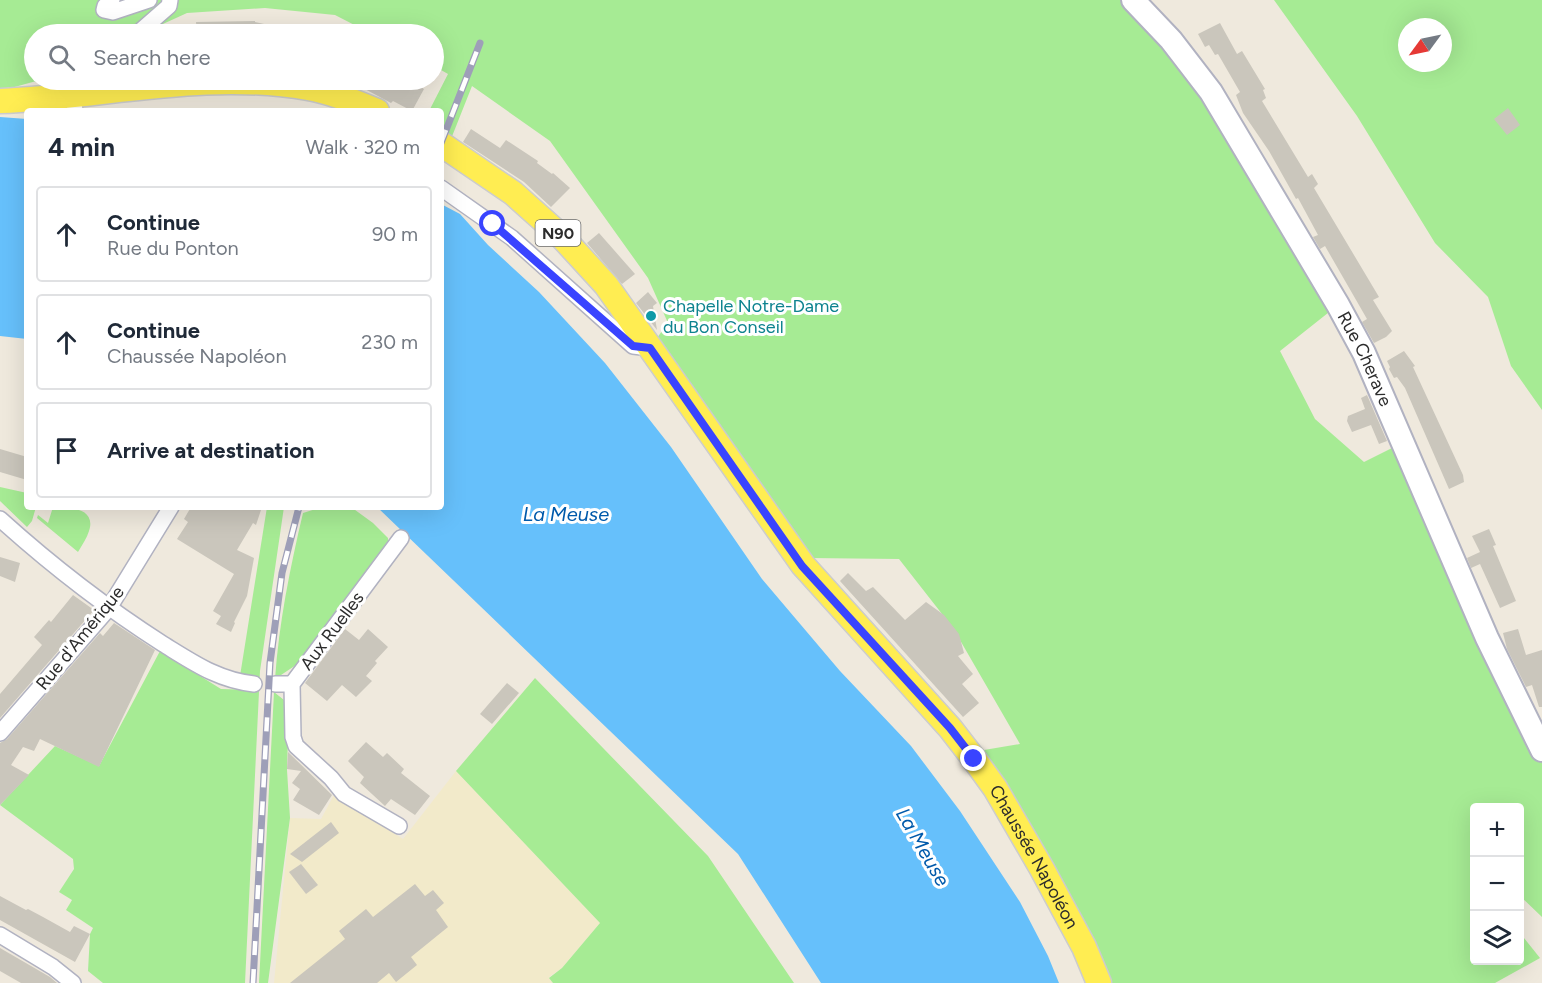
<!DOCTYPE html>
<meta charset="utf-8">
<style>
body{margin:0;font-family:Figtree,sans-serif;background:#f6f6f7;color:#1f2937}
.controls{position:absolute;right:18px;bottom:18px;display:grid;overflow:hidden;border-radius:6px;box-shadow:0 6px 24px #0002}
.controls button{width:54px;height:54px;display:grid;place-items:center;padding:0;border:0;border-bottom:2px solid #e0e1e3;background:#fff;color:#1f2937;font:30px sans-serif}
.compass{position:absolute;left:1398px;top:18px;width:54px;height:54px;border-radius:50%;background:#fff;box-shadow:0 6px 24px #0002;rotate:237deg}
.stop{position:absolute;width:18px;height:18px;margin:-14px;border:4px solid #3944ff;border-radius:50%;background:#fff}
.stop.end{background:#3944ff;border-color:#fff;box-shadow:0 2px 6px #0008}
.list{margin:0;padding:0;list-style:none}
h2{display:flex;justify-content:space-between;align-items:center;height:78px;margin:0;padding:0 24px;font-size:26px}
h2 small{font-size:20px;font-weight:400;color:#747a83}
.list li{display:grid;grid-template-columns:39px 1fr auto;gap:18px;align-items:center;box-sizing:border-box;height:96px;margin:0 12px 12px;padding:0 12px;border:2px solid #e0e1e3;border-radius:6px}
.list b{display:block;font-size:22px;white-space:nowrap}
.list p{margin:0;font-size:20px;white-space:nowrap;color:#747a83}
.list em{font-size:20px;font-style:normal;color:#747a83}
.icon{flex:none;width:33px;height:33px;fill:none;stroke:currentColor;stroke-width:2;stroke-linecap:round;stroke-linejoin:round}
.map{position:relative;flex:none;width:1542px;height:983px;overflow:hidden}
.search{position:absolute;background:#fff;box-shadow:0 6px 24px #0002;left:24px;top:24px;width:420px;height:66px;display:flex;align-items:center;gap:15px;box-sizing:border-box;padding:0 21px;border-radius:33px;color:#747a83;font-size:22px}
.panel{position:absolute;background:#fff;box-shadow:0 6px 24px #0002;left:24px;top:108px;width:420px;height:402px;border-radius:6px}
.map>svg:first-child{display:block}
</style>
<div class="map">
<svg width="1542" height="983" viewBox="0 0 1542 983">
<rect width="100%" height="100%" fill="#efe9dd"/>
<!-- education -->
<path fill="#f2eaca" d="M456,771L600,923L562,968L549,977L553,983H274L290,818L321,819L334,795L403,839Z"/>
<!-- green -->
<g fill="#a6eb94" fill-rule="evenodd">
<path d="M0,0H1133L1145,12L1338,305L1280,351L1315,419L1364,462L1404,442L1542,750V917L1520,896V808H1474V960H1520V933L1540,958L1495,983H1108C1075,899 1031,826 984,750L1020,744L953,628L899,559L809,558L654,342L668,323L648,278L550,141L472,86L449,144L441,136V111H429L448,74L434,66V34H372L335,15L265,8L187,13L141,34H34V80H40L0,91Z"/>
<path d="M1274,0H1542V410L1511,366L1488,297L1435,243L1357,116ZM1407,27H1443V63H1407Z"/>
<path d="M0,487L27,493V507H36L32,521L27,527L0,501Z"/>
<path d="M53,507C67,507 97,507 89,531C87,538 82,545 78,552L37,518L38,515L48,523Z"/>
<path d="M267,507H284L260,671L245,983H103L88,971L90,934L93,928L66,910L72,900L59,892L74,869L73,859L0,805L55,746L99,766L160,651L221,689L254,690L240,676Z"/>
<path d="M322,507H351L373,523L388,538V548L299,663L275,679C279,622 290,568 303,513Z"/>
<path d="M535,678L708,856L794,983H553L549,978L562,968L600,923L456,771Z"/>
<path d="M274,692L289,704L287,770L290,818L268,983H259Z"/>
</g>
<!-- water -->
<g fill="#66c0fb">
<path d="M0,117L27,119V339L0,336Z"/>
<path d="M441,204L460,214L488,245L539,292L605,363L671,447L762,579L840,671L911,746L960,811L1020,902L1048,956L1059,983H821L738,854L377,507H441Z"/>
</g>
<!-- building -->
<g fill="#cac6bc">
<path d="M255,21V22L287,29L286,34H197L196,22Z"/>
<path d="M1220,23L1237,54L1242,51L1265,89L1263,90L1266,98L1262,101L1308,177L1312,174L1318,184L1314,188L1379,297L1373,300L1392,331L1386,337L1374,343L1362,322L1367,319L1325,246L1320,249L1313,237L1318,235L1298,198L1296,199L1269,151L1243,113L1236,95L1240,92L1218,54L1215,55L1209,45L1205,47L1198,34Z"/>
<path d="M348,80H418L416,84L424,89L412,111L393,101L391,103Z"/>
<path d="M1508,108L1520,125L1507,135L1494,119Z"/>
<path d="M471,129L500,148L506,140L538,161L537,163L552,174L553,173L570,188L551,207L524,182L463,142Z"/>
<path d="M599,233L635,274L622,284L587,243Z"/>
<path d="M648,292L657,303L653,306L657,330L636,303Z"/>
<path d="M1404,351L1415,366L1413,367L1463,475L1464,482L1449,489L1405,388L1397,377L1394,378L1389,369L1390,367L1387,361Z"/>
<path d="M1367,395L1387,441L1379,444L1371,425L1352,432L1347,421L1348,416L1365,409L1361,398Z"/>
<path d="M0,449L27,457V480L0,472Z"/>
<path d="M191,507H262L256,525L253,523L237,550L254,558L247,596L234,622L235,623L231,632L216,624L221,616L213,611L234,574L177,539L188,522L184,519Z"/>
<path d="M1489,529L1496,545L1493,546L1516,601L1500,608L1480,564L1471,568L1467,558L1480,552L1472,536Z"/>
<path d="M0,557L20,563L15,582L0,576Z"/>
<path d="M848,573L866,591L873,587L905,620L926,602L944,615L959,634L964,653L958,656L973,674L962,684L979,703L963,717L840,581Z"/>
<path d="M73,595L94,610L0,718V694L42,645L34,637L49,620L51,622Z"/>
<path d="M114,623L155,650L99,767L40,739L34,751L23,747L11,765L29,775L0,805V743L7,739L100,633L103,636Z"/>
<path d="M345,629L359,640L368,629L388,647L375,661L377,663L366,676L372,681L356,697L342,685L327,701L305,683Z"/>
<path d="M1518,629L1526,655L1542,650V707H1539L1532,685L1526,687L1507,649L1503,633Z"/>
<path d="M507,683L519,693L492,724L480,714Z"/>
<path d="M366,742L383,757L387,753L404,769L401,773L430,796L415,815L391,799L385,806L360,783L364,777L348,761Z"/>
<path d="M288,752L332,795L319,815L293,800L300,789L292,783L301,771L287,769Z"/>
<path d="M331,822L339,833L302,862L290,854Z"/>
<path d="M301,864L318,885L306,894L289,872Z"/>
<path d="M415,884L425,896L433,890L444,903L436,910L448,927L411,957L417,965L396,982L389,973L377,983H290L345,939L339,931L366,909L373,917Z"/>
<path d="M0,896L26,910L28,909L43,917L70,932L74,926L90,934L75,962L0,920Z"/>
<path d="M0,948L50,977L57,983H21L0,971Z"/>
</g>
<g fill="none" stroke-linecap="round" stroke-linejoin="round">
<defs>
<g id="street">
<path d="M112,0L105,6L104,10L113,12L149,0"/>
<path d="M137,34L169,6L170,0"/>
<path d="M73,96L75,111"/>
<path d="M46,99L57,84L65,80"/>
<path d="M441,188L512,238L633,346L650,348"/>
<path d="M0,519C51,565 105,607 163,644C194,663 218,680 254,684"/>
<path d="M275,684H292"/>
<path d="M0,733L109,608L171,507"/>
<path d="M399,826L344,794L331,778L296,746L293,737L292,684L401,538"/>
<path d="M0,935L53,967L73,983"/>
</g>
<g id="secondary">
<path id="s1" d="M1133,0L1171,40L1211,92L1338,305L1364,353L1487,638L1542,750"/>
</g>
<g id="primary">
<path d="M0,101C102,97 206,70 308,88C331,92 356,102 377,111"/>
<path id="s2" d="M441,144L513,193L561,236L606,285L803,565L950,728L974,759L995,788L1042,869L1084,947L1099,983"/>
</g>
</defs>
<!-- street casing -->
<use href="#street" stroke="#b1b2c1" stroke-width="18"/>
<!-- secondary casing -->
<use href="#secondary" stroke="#b1b2c1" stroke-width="26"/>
<!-- primary casing -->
<use href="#primary" stroke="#ccc" stroke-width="27"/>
<!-- street -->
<use href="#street" stroke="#fff" stroke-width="15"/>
<!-- secondary -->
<use href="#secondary" stroke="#fff" stroke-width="22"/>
<!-- primary -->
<use href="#primary" stroke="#ffed52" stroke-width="24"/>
<defs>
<g id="rail">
<path d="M441,143L480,43"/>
<path d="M253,983L270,663L282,573L299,507"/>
</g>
</defs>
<!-- rail casing -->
<use href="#rail" stroke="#9e9fb8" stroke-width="7"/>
<!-- rail -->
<use href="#rail" stroke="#fff" stroke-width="4.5" stroke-dasharray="14" stroke-linecap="butt"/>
</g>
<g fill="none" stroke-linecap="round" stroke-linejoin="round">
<!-- route -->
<path stroke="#3944ff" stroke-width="8" d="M493,224L633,346L650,348L802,566L950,728L974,759"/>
</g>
<!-- markers -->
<circle fill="#0f9aa8" stroke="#fff" stroke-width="2" cx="651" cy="316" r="6"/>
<g text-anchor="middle" stroke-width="6" stroke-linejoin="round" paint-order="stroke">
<!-- shield labels -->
<rect fill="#fff" stroke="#6b6b6b" stroke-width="1.5" x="535.5" y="220" width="45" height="26" rx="4.5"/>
<g font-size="16" font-weight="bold" fill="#2c2c2c">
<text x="558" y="239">N90</text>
</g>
<!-- culture labels -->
<g font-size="18" fill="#0d838f" stroke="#fff" text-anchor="start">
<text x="663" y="312">Chapelle Notre-Dame<tspan x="663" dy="21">du Bon Conseil</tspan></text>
</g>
<!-- street labels -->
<g font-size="18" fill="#2c2c2c" stroke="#fff">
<text dy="6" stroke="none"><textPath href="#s1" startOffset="429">Rue Cherave</textPath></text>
<text transform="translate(332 631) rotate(-53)" y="6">Aux Ruelles</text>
<text transform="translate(80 638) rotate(-51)" y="6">Rue d'Amérique</text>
<text dy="6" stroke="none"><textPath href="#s2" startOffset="934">Chaussée Napoléon</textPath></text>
</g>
<!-- water labels -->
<g font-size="20" font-style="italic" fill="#005aab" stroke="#fff">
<text x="566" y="521">La Meuse</text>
<text transform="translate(923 847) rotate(60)" y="7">La Meuse</text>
</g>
</g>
</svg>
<div class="controls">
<button>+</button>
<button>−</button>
<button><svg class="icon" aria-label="layers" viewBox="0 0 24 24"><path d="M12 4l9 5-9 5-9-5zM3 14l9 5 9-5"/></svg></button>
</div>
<svg class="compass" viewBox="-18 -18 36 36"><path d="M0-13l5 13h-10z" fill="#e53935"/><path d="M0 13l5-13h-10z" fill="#747a83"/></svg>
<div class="stop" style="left:493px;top:224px"></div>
<div class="stop end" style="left:974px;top:759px"></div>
<div class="search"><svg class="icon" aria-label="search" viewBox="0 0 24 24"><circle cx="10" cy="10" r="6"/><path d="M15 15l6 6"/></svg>Search here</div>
<section class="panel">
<h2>4 min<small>Walk · 320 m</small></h2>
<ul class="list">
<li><svg class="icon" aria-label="ahead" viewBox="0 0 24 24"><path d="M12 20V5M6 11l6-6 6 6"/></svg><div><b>Continue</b><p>Rue du Ponton</p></div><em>90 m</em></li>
<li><svg class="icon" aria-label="ahead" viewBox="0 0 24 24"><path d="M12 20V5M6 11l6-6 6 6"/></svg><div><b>Continue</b><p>Chaussée Napoléon</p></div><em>230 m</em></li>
<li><svg class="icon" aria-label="arrive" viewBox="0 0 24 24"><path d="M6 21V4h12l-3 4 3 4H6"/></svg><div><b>Arrive at destination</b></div></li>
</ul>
</section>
</div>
